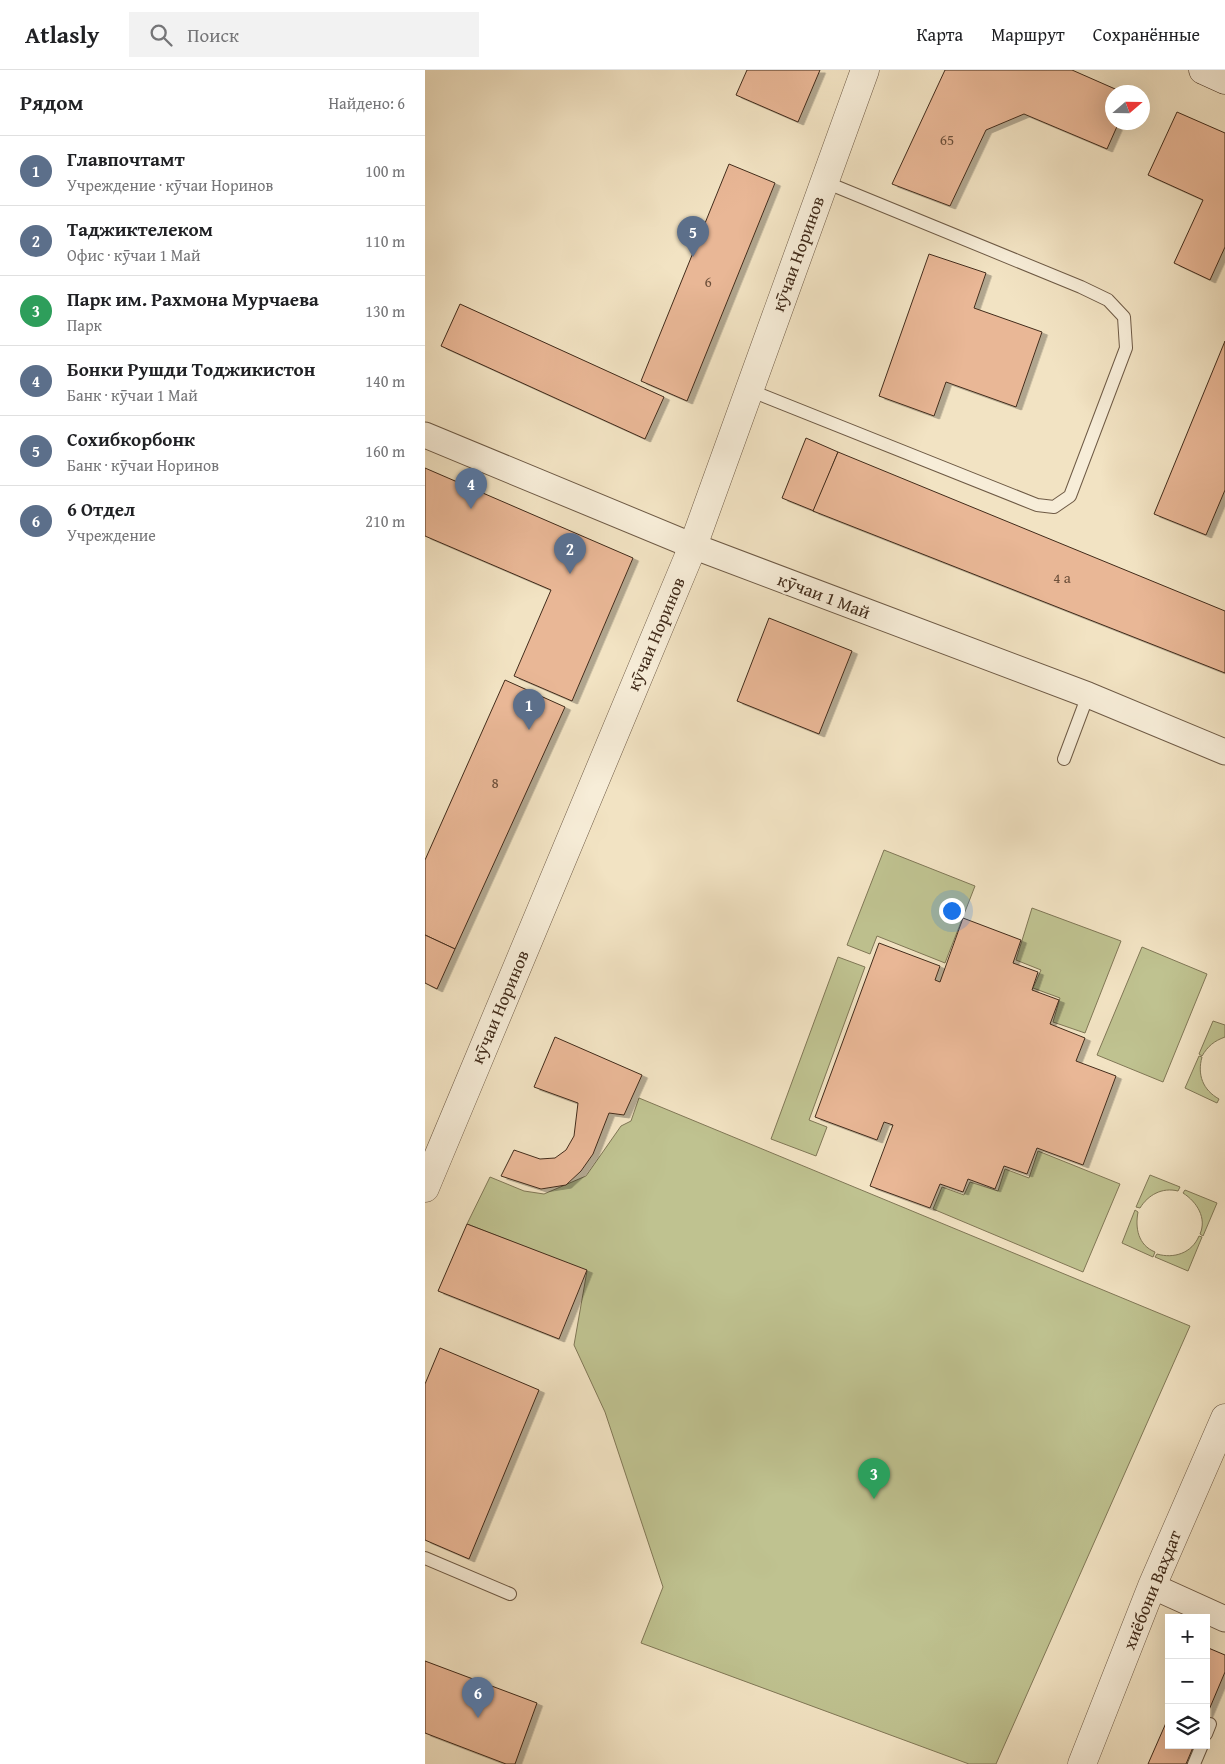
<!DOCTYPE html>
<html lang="ru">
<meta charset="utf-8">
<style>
body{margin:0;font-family:"Gentium Book Plus",serif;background:#f2f2f2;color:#202124}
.controls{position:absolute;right:15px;bottom:15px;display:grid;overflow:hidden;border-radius:0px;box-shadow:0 5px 20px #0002}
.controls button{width:45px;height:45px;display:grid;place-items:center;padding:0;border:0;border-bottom:1px solid #e0e0e0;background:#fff;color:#202124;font:25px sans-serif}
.compass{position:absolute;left:680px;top:15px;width:45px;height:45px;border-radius:50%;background:#fff;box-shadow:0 5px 20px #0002;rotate:70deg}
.you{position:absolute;left:526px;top:840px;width:18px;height:18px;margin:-12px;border:4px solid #fff;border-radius:50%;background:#1a73e8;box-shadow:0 0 0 8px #1a73e833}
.badge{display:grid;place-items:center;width:32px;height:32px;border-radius:50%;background:#2563eb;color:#fff;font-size:16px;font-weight:700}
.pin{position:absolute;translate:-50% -41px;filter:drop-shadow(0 1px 2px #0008)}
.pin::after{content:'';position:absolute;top:26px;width:18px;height:15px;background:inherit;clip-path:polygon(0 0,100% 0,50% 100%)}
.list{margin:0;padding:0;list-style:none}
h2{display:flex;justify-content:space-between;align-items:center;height:65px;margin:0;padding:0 20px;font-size:21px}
h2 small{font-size:16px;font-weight:400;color:#757577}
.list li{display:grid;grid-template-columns:32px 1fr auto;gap:15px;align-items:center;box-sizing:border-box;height:70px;padding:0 20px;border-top:1px solid #e0e0e0}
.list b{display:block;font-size:19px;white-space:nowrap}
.list p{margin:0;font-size:16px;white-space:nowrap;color:#757577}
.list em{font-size:16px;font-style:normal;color:#757577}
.icon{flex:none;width:28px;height:28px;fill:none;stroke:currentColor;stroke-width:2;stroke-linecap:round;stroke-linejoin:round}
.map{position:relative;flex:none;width:800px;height:1694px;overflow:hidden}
header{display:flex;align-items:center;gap:30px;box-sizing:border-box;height:70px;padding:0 25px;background:#fff;border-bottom:1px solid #e0e0e0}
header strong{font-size:24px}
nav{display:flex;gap:28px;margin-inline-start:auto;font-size:18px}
.search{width:350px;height:45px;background:#f2f2f2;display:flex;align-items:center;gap:12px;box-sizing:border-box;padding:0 18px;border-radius:0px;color:#757577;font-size:19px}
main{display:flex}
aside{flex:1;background:#fff}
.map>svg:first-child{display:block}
</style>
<header>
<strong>Atlasly</strong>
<div class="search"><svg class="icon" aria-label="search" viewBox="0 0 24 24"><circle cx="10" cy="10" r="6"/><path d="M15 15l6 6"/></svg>Поиск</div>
<nav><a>Карта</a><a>Маршрут</a><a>Сохранённые</a></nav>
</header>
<main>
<aside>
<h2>Рядом<small>Найдено: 6</small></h2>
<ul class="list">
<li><span class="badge" style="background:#5c6f8a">1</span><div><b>Главпочтамт</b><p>Учреждение · кӯчаи Норинов</p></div><em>100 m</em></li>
<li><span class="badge" style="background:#5c6f8a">2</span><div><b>Таджиктелеком</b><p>Офис · кӯчаи 1 Май</p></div><em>110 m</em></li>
<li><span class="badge" style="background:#2e9e5b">3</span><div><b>Парк им. Рахмона Мурчаева</b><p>Парк</p></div><em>130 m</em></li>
<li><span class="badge" style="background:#5c6f8a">4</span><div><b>Бонки Рушди Тоджикистон</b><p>Банк · кӯчаи 1 Май</p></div><em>140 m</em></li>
<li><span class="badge" style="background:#5c6f8a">5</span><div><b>Сохибкорбонк</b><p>Банк · кӯчаи Норинов</p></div><em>160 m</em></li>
<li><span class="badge" style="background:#5c6f8a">6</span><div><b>6 Отдел</b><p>Учреждение</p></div><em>210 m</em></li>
</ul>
</aside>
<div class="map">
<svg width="800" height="1694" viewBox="0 0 800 1694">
<defs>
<filter id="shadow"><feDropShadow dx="5.5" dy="3" stdDeviation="0" flood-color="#0004"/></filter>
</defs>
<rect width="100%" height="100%" fill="#f2e3c3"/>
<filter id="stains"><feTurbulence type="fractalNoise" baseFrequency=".004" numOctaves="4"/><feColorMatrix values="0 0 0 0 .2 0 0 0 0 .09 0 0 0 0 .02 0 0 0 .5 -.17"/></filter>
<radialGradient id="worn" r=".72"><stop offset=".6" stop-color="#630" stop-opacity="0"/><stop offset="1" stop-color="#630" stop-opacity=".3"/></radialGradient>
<!-- green -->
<g fill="#bfc290" stroke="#807756">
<path d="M459,780L550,816L520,893L452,866L445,884L422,875Z"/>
<path d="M607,838L696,871L660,963L628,952L635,928L608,918L616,900L591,890Z"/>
<path d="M717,877L782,904L738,1012L672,985Z"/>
<path d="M413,887L440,897L384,1050L402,1057L391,1086L346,1069Z"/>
<path d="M788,951L800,955V967C789,971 783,976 777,986L774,984Z"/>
<path d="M774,986L777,987C772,1005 778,1020 794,1029L792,1033L760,1018Z"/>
<path d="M214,1028L765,1256L571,1694H544L216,1573L238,1517L180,1342L149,1275L162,1201L42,1154L65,1107L99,1121L119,1124L161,1106L196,1056L206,1051Z"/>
<path d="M613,1081L695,1114L658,1202L508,1139L517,1117L539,1125L545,1112L573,1121L580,1099L604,1108Z"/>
<path d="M725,1105L755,1117L753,1121C737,1117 723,1125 715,1138L711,1137Z"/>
<path d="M760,1120L792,1133L778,1166L775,1164C782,1148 772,1132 758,1123Z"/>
<path d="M710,1140L713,1142C710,1158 713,1175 730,1182L728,1187L697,1173Z"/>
<path d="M774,1166L777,1167L763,1201L730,1187L732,1184C749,1189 767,1183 774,1166Z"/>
</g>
<!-- building -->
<g fill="#e9b796" stroke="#422c1b" filter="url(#shadow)">
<path d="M322,0H395L373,52L311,25Z"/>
<path d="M520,0H647L697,22H688V52H694L682,79L599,44L561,60L525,136L467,114Z"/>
<path d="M752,42L800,63V177L785,210L749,193L778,130L723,105Z"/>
<path d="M304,94L350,113L262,331L216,311Z"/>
<path d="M504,184L561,203L549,238L617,262L591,337L521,312L509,346L454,326Z"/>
<path d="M35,234L239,327L220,369L16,276Z"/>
<path d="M800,271V420L781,465L729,444Z"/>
<path d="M381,368L413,382L389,441L357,428Z"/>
<path d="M413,382L800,541V603L388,441Z"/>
<path d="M0,398L208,488L147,631L89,606L126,520L0,466Z"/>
<path d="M344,548L427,581L394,664L312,631Z"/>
<path d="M80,610L140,637L30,879L0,865V790Z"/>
<path d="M538,848L596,870L588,893L613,902L607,920L634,930L625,954L660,968L651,991L691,1006L658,1095L612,1078L602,1104L579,1096L570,1119L543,1109L538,1122L515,1114L505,1138L445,1116L468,1055L459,1052L452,1070L390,1047L454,873L515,896L510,910L515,912Z"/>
<path d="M0,865L30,879L12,919L0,913Z"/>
<path d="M130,967L217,1005L199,1045L184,1043L168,1084L156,1101L141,1115L116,1119L76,1106L89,1080L115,1089L130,1088L141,1080L149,1066L153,1033L109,1017Z"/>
<path d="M42,1154L162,1200L134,1269L13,1221Z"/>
<path d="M15,1278L114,1320L44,1489L0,1470V1314Z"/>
<path d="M781,1577L800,1585V1602L781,1647Z"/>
<path d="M0,1591L112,1633L90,1694H81L0,1663Z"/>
<path d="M744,1646V1675H769L761,1694H723Z"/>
</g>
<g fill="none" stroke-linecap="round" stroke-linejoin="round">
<defs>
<g id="service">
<path d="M324,320L612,435L629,437L645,426L701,278L699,247L683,230L656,217L400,112"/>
<path d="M639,689L663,625"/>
<path d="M0,1488L85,1524"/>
<path d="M781,1664L785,1654"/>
<path d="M769,1694L777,1675"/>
</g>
<g id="minor">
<path d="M0,365L268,476L663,625L800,682"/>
<path d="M727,1516L800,1549"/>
</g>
<g id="tertiary">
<path d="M0,1118L268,476L440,0"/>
<path d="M657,1694L727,1516L800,1348"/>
</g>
<path id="secondary" d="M778,0L800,10"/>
</defs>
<!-- service casing -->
<use href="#service" stroke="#6e5a45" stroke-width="14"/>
<!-- minor casing -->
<use href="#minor" stroke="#6e5a45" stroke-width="27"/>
<!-- tertiary casing -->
<use href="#tertiary" stroke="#6e5a45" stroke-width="29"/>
<!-- secondary casing -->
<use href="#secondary" stroke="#422c1b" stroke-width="29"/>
<!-- service -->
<use href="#service" stroke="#f7edd8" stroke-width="12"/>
<!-- minor -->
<use href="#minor" stroke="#f7edd8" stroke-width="25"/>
<!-- tertiary -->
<use href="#tertiary" stroke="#f7edd8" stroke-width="28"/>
<!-- secondary -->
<use href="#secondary" stroke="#f7edd8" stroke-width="28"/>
</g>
<g text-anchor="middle" stroke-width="4.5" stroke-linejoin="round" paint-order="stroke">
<!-- number labels -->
<g font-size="15" fill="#6c4f3a">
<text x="522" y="75">65</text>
<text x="283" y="217">6</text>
<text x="637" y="513">4 a</text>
<text x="70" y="718">8</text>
</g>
<!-- street labels -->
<g font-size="18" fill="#422c1b" stroke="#f7edd8">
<text transform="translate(373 184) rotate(-70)" y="6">кӯчаи Норинов</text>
<text transform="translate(399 526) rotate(21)" y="6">кӯчаи 1 Май</text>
<text transform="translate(231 564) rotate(-67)" y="6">кӯчаи Норинов</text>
<text transform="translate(75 937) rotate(-67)" y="6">кӯчаи Норинов</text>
<text transform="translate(727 1520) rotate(-68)" y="6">хиёбони Ваҳдат</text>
</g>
</g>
<rect width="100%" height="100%" filter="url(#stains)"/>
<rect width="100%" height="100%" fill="url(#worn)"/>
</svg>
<div class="controls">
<button>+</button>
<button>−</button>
<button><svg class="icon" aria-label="layers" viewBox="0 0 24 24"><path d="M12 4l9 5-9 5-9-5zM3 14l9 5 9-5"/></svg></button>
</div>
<svg class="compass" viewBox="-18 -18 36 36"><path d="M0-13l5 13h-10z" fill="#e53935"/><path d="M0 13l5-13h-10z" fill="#757577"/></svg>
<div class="you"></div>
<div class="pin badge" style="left:104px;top:660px;background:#5c6f8a">1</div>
<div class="pin badge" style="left:145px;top:504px;background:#5c6f8a">2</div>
<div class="pin badge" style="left:449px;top:1429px;background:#2e9e5b">3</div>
<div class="pin badge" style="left:46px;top:439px;background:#5c6f8a">4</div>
<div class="pin badge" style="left:268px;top:187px;background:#5c6f8a">5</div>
<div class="pin badge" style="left:53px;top:1648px;background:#5c6f8a">6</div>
</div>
</main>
